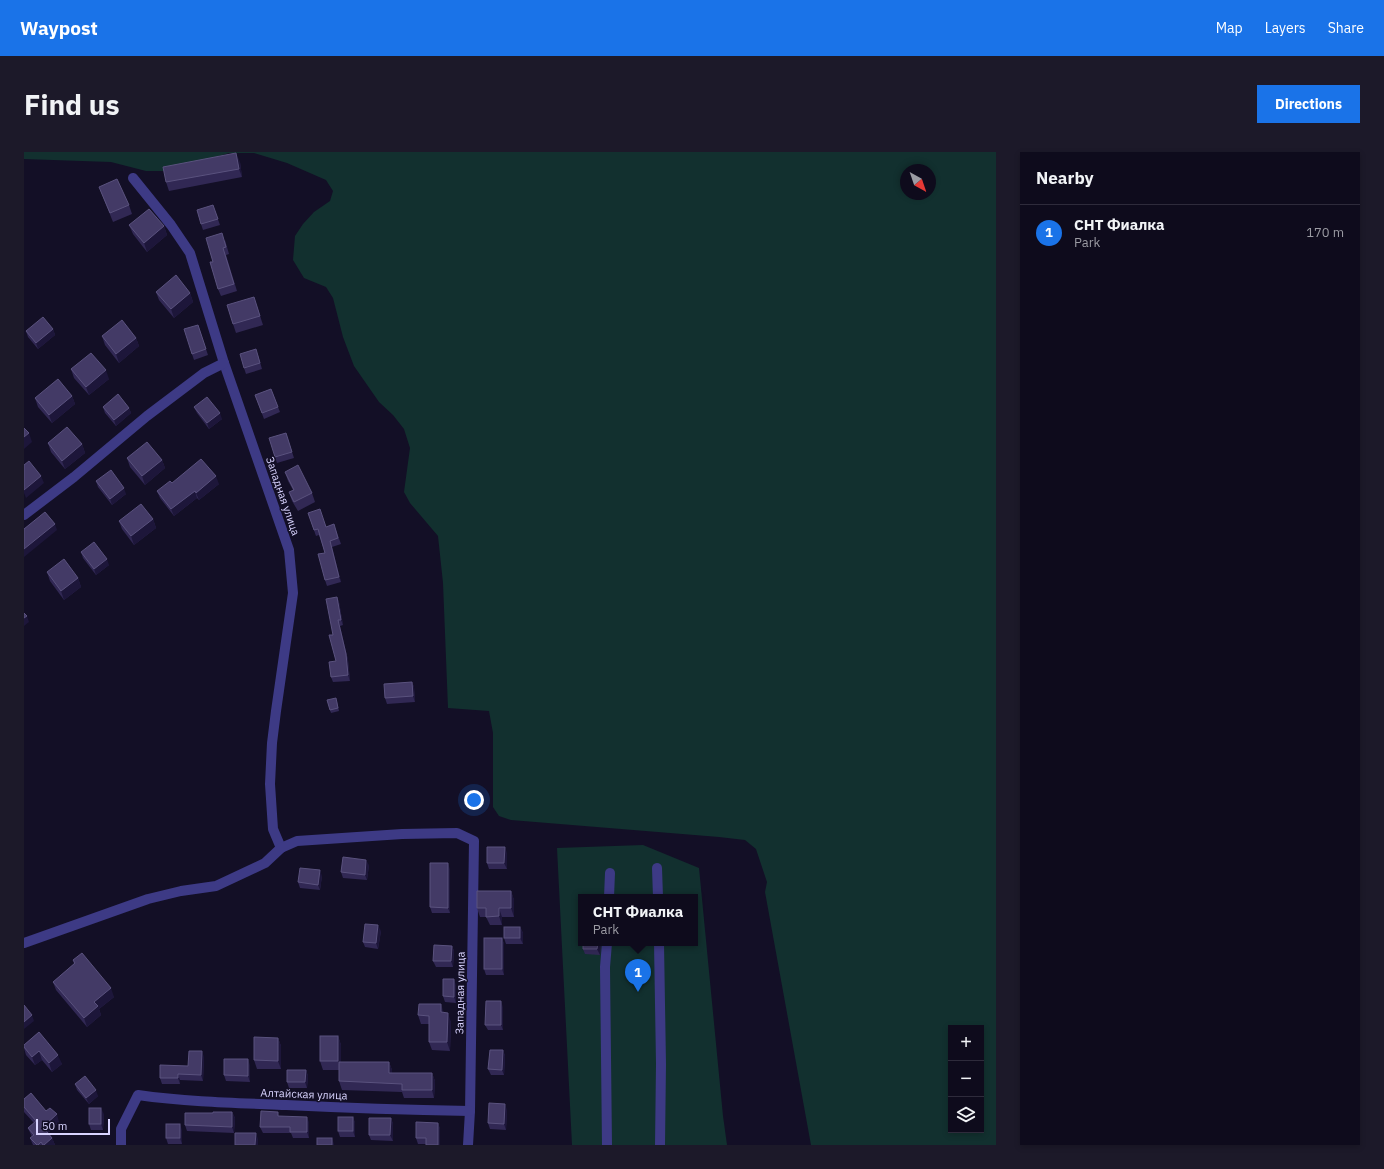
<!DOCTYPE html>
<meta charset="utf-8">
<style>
body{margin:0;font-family:"IBM Plex Sans",sans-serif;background:#1c1929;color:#f1f3f6}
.controls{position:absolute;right:12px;bottom:12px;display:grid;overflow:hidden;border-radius:0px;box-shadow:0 2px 6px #0003}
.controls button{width:36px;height:36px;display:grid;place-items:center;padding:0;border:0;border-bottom:1px solid #2e2b3b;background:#0e0b1c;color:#f1f3f6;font:20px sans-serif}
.compass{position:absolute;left:876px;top:12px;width:36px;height:36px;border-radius:50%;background:#0e0b1c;box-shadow:0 2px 6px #0003;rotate:140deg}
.scale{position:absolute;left:12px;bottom:10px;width:74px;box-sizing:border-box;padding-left:4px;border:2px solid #d9d4ff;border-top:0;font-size:11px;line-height:14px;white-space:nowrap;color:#d9d4ff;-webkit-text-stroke:3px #130f26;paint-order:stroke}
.you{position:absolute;left:450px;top:648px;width:14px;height:14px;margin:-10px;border:3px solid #fff;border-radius:50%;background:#1a73e8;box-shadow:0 0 0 6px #1a73e833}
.badge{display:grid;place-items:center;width:26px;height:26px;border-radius:50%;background:#1a73e8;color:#fff;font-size:13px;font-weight:700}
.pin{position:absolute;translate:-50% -33px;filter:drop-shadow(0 1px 2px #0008)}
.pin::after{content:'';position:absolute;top:21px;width:14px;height:12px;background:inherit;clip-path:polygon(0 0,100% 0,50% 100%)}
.popup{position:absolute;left:554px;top:742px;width:120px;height:52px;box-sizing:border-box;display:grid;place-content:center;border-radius:0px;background:#0e0b1c;filter:drop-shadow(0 1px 3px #0005);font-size:13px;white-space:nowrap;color:#9b9ba3}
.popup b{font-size:15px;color:#f1f3f6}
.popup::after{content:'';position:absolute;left:50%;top:100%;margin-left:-8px;border:8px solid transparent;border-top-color:#0e0b1c}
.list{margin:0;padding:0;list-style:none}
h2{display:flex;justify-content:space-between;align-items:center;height:52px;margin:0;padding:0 16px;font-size:17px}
h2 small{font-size:13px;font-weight:400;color:#9b9ba3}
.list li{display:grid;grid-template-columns:26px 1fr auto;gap:12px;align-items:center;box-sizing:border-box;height:56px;padding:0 16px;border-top:1px solid #2e2b3b}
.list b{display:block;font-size:15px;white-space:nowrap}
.list p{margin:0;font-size:13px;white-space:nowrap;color:#9b9ba3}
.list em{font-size:13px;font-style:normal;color:#9b9ba3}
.icon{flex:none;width:22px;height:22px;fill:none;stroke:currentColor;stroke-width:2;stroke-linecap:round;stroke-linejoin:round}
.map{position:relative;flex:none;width:972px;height:993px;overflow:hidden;border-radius:0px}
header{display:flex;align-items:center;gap:24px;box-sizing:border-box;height:56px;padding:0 20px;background:#1a73e8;color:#fff}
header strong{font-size:19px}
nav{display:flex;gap:22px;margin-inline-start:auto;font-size:14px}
.intro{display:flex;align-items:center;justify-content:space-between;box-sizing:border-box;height:96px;padding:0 24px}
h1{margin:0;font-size:28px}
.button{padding:10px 18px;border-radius:0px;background:#1a73e8;color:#fff;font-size:14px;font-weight:700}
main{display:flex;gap:24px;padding:0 24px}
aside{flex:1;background:#0e0b1c;border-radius:0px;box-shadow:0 2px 6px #0003}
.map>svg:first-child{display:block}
</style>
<header>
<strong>Waypost</strong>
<nav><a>Map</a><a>Layers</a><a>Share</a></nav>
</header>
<div class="intro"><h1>Find us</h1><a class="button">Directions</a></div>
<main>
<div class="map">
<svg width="972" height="993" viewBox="0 0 972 993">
<rect width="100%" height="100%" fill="#130f26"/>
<!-- green -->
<g fill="#12302f" fill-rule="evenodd">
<path d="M0,0H972V993H787L741,740L743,730L732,697L721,688L695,685L487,668L475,664L469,655V581L465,559L424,556L419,431L414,384L386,351L380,340L386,296L380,277L369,263L355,250L330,214L319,185L309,146L302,135L280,126L269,108L271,84L279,72L290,60L306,49L309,39L302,28L263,11L230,1H205L145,19H122L87,10L0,7ZM882,18H906V42H882ZM927,876H957V978H927Z"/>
<path d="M619,693L675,716L699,964L703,993H548L533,696ZM557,745H671V791H557Z"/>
</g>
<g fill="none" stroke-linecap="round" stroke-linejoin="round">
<!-- minor -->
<g stroke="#3d3a85" stroke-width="10">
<path d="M109,26L147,73L166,101L200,211L265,398L269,441L252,559L248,591L246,632L249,677L257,696"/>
<path d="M0,363L50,325L123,264L180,221L200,211"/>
<path d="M633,716L634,745"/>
<path d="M585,745L586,721"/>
<path d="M0,791L124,747L157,739L192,734L241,711L257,696L273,689L378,682L433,681L450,689L446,959L444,993"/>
<path d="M583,791L581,815L583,993"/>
<path d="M635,791L637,912L636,993"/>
<path d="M97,993V977L114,943C163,950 212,951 262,953C323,956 385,958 446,959"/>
</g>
</g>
<!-- wall -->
<g fill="#312854">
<path d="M216,10L218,25L145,39L142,30Z"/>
<path d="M75,35L105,53L108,62L89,70Z"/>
<path d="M191,59L196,73L179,78L177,72Z"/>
<path d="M105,73L140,74L143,83L123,100L109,82Z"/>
<path d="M201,88L205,102L202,103L213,139L197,144L194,137L189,110Z"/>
<path d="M132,140L166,141L169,150L150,166L135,148Z"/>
<path d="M230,145L239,173L212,181L209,172Z"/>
<path d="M174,173L184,203L170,208L168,202Z"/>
<path d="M29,177L31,183L14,197L4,185L2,179Z"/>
<path d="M78,184L112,186L115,194L95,211L81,193Z"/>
<path d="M234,203L238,217L222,222L220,216Z"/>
<path d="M47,217L85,227L65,243L50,226Z"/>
<path d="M247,237L256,260L240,267L231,243Z"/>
<path d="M48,244L51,252L28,271L14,255L11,246Z"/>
<path d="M79,255L105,256L107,261L92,274L81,261Z"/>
<path d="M170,255L198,267L185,277L173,261Z"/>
<path d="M262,281L270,306L253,311L251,305Z"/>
<path d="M24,291L58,292L61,301L41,317L27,300Z"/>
<path d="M103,306L138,308L141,316L121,333L106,315Z"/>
<path d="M261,320L288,341L291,350L274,359L268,349L265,340L269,338L264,329Z"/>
<path d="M72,329L102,342L88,353L74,335Z"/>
<path d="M148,331L195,332L175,348L173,346L150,364L136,346L133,339Z"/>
<path d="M284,361L302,375L312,378L317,392L308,395L317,430L303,434L301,428V401L295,383L292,384Z"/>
<path d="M129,367L132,376L110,393L98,377L95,369Z"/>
<path d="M57,400L85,413L72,423L59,406Z"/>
<path d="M23,420L54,426L57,435L40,448L26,429Z"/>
<path d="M313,445L315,450L319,473L316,474L324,508L326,529L309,530L307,525L312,509L309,483Z"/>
<path d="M388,530L390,535L391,550L363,552L361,546Z"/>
<path d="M313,549L315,559L307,561L306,558Z"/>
<path d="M483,701V717H465L463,711Z"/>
<path d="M345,713L343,728L319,726L317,720Z"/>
<path d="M426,717V761H408L406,755Z"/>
<path d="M298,724L296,738L276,736L274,730Z"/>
<path d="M487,739L490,748V765H478V773H466L462,765H456L453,756Z"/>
<path d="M496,775L499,781V792H482L480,786Z"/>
<path d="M357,779L354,797L341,795L339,790Z"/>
<path d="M478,786L480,792V823H462L460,817Z"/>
<path d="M577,791L576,803L561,802L559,797Z"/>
<path d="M428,794L430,799L429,815H412L409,809Z"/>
<path d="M49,808L90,845L75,857L77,863L63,875L32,838L29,830L50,812Z"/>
<path d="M432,833V851L421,850L419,844Z"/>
<path d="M479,855V878H464L461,873Z"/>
<path d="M420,861L427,870L426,899L408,898L405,890V872H397L394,863Z"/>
<path d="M15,880L38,912L28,920L18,908L11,913L2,903L0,896V893Z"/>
<path d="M314,884L317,893V910H365L368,918V921H408L411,929L410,946H380L378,940L318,938L315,929V918H299L296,909Z"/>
<path d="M254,886L257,894V917H233L230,908Z"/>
<path d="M479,898L481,904L480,923H467L464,917Z"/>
<path d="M180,905L179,929L156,928V932H138L136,926L164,914Z"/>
<path d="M226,913V930L202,929L200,923Z"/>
<path d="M282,918L284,924L283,936H265L263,930Z"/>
<path d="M51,932L74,944L65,952L53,938Z"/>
<path d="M0,947L22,959L35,970L24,981L28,986L31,993H9L6,986L8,985L4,976L10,971L0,960Z"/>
<path d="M483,958L482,978L466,977L464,971Z"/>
<path d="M208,960L211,966L210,981L163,979L161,973L189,961Z"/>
<path d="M80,962L79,978H67L65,972Z"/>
<path d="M256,964L285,970V986H269L267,981H239L236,975Z"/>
<path d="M329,965L331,971V985H316L314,979Z"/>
<path d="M367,966L369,972V989L347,988L345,983Z"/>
<path d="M414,971L416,977L402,992H394L392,986Z"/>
<path d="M158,978V992H144L142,986Z"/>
</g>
<!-- shaded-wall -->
<g fill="#1d163a">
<path d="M212,1L216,10L218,25L215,17Z"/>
<path d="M140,74L143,83L123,100L120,91Z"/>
<path d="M166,141L169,150L150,166L147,157Z"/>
<path d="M29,177L31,183L14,197L12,191Z"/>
<path d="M112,186L115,194L95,211L92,202Z"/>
<path d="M82,218L85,227L65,243L62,235Z"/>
<path d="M48,244L51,252L28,271L25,263Z"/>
<path d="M105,256L107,261L92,274L90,268Z"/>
<path d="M196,261L198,267L185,277L183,271Z"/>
<path d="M5,281L8,290L0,297V285Z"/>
<path d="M58,292L61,301L41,317L38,309Z"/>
<path d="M138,308L141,316L121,333L118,324Z"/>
<path d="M17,324L20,331L2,346L0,341V338Z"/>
<path d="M192,324L195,332L175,348L172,341Z"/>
<path d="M100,336L102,342L88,353L86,347Z"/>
<path d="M171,339L173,346L150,364L147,357Z"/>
<path d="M129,367L132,376L110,393L107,384Z"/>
<path d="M31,372L33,378L0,405V397Z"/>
<path d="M306,389L308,395L317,430L315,425Z"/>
<path d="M83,407L85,413L72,423L70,417Z"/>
<path d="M54,426L57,435L40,448L37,439Z"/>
<path d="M313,445L315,450L319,473L317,468Z"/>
<path d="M3,464L5,470L0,474V466Z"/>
<path d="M314,468L316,474L324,508L326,529L324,523Z"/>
<path d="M388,530L390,535L391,550L389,544Z"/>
<path d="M481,695L483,701V717L480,711Z"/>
<path d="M342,708L345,713L343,728L341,723Z"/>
<path d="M424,711L426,717V761L424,756Z"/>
<path d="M296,718L298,724L296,738L294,733Z"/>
<path d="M487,739L490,748V765L487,756Z"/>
<path d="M475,756L478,765V773L475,764Z"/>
<path d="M354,773L357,779L354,797L352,791Z"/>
<path d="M496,775L499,781V792L496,786Z"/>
<path d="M478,786L480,792V823L478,817Z"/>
<path d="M574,791H577L576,803L573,797Z"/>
<path d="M428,794L430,799L429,815L427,809Z"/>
<path d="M430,827L432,833V851L430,845Z"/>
<path d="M87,836L90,845L75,857L77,863L63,875L60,866L70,850Z"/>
<path d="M477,849L479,855V878L477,873Z"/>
<path d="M417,852L420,861L417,860Z"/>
<path d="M424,861L427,870L426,899L423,890Z"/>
<path d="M8,863L10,869L0,877V870Z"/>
<path d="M314,884L317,893V918L314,909Z"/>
<path d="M254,886L257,894V917L254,909Z"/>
<path d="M479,898L481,904L480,923L478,918Z"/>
<path d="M15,899L18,908L11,913L8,905Z"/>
<path d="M178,899L180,905L179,929L177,923Z"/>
<path d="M34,903L38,912L28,920L25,911Z"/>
<path d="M224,907L226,913V930L224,924Z"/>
<path d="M365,910L368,918V929L365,921Z"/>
<path d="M282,918L284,924L283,936L281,930Z"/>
<path d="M408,921L411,929L410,946L408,938Z"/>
<path d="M154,922L156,928V932L154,926Z"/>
<path d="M72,938L74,944L65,952L62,946Z"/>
<path d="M481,952L483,958L482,978L480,972Z"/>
<path d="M77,956L80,962L79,978L77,972Z"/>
<path d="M208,960L211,966L210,981L208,975Z"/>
<path d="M33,962L35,970L22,983L19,975Z"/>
<path d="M283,965L285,970V986L283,980Z"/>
<path d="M329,965L331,971V985L329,979Z"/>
<path d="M367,966L369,972V989L366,983Z"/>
<path d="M414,971L416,977V993H414Z"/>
<path d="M156,972L158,978V992L156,986Z"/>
<path d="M232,981L234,987V993H231Z"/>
<path d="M28,986L31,993H20Z"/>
<path d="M308,986L310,992V993H308Z"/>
</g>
<!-- building -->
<g fill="#433a66" stroke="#5a527e">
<path d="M212,1L215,17L142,30L139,15Z"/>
<path d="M93,27L105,53L86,61L75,35Z"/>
<path d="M189,53L194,67L177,72L173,58Z"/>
<path d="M125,57L140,74L120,91L105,73Z"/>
<path d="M198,81L202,95L199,96L210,132L194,137L186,110H189L182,86Z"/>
<path d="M152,123L166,141L147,157L132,140Z"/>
<path d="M230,145L236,164L209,172L203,153Z"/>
<path d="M19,165L29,177L12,191L2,179Z"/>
<path d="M98,168L112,186L92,202L78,184Z"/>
<path d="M174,173L182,197L168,202L160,177Z"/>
<path d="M232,197L236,211L220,216L216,202Z"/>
<path d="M67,201L82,218L62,235L47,217Z"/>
<path d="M34,227L48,244L25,263L11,246Z"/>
<path d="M247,237L254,255L238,261L231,243Z"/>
<path d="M94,242L105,256L90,268L79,255Z"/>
<path d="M183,245L196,261L183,271L170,255Z"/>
<path d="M43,275L58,292L38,309L24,291Z"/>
<path d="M0,276L5,281L0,285Z"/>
<path d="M262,281L268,300L251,305L245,286Z"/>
<path d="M123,290L138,308L118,324L103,306Z"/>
<path d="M177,307L192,324L172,341L171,339L147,357L133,339L146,329L148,331Z"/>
<path d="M5,309L17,324L0,338V313Z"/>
<path d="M274,313L288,341L270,350L265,340L270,338L261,320Z"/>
<path d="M87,318L100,336L86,347L72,329Z"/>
<path d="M117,352L129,367L107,384L95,369Z"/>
<path d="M296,357L302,375L310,372L314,386L306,389L315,425L301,428L294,402L301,401L294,377L290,378L284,361Z"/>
<path d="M21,360L31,372L0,397V377Z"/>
<path d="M70,390L83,407L70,417L57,400Z"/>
<path d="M40,407L54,426L37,439L23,420Z"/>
<path d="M313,445L317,468H314L322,502L324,523L307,525L305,510L312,509L305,483H309L302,447Z"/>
<path d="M0,461L3,464L0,466Z"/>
<path d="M388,530L389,544L361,546L360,532Z"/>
<path d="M312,546L314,556L306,558L303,548Z"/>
<path d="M463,695H481L480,711H463Z"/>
<path d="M319,705L342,708L341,723L317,720Z"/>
<path d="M406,711H424V756L406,755Z"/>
<path d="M276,716L296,718L294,733L274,730Z"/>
<path d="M453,739H487V756H475V764L462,765V756H453Z"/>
<path d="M341,772L354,773L352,791L339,790Z"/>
<rect x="480" y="775" width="16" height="11"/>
<rect x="460" y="786" width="18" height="31"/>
<path d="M559,791H574L573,797H559Z"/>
<path d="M410,793L428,794L427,809H409Z"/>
<path d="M58,801L87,836L70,850L74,854L60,866L29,830L51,811L49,808Z"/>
<path d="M419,827H430V845L419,844Z"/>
<path d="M462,849H477V873H461Z"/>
<path d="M395,852H417V860L424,861L423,890H405V864L394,863Z"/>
<path d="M0,853L8,863L0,870Z"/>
<path d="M15,880L34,903L25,911L15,899L8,905L0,895V893Z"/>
<rect x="296" y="884" width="18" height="25"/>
<path d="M230,885L254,886V909L230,908Z"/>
<path d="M466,898H479L478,918L464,917Z"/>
<path d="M165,899H178L177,923L154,922V926H136V913L164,914Z"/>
<path d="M200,907H224V924L200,923Z"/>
<path d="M315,910H365V921H408V938H378V932L315,929Z"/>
<path d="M263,918H282L281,930H263Z"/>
<path d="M61,924L72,938L62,946L51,932Z"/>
<path d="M7,941L22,959L26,956L33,962L19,975L28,986L20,993H19L17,990L14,993H13L6,986L10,983L4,976L12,969L0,955V947Z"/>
<path d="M465,951L481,952L480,972L464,971Z"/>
<rect x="65" y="956" width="12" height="16"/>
<path d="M237,959L254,960V964L283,965V980H266V975H236Z"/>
<path d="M189,960H208V975L161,973V961H189Z"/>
<rect x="314" y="965" width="15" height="14"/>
<path d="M345,966H367L366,983H345Z"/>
<path d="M392,970L414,971V993H402V986H392Z"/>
<rect x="142" y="972" width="14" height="14"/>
<path d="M211,981H232L231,993H211Z"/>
<rect x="293" y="986" width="15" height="7"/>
</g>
<g text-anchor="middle" stroke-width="3" stroke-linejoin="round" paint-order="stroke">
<!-- street labels -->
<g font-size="11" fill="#d9d4ff" stroke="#130f26">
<text transform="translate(259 344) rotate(71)" y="4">Западная улица</text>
<text transform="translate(436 841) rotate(-89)" y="4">Западная улица</text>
<text transform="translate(280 942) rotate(2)" y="4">Алтайская улица</text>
</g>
</g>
</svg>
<div class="controls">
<button>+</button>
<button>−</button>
<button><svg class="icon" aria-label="layers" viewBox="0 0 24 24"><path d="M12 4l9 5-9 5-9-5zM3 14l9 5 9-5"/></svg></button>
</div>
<svg class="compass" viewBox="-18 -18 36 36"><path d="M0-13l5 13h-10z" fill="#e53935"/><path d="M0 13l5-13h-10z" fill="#9b9ba3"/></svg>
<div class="scale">50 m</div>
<div class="you"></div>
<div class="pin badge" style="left:614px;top:840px">1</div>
<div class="popup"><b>СНТ Фиалка</b>Park</div>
</div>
<aside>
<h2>Nearby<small></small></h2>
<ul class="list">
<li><span class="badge">1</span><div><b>СНТ Фиалка</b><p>Park</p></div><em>170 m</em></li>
</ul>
</aside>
</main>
